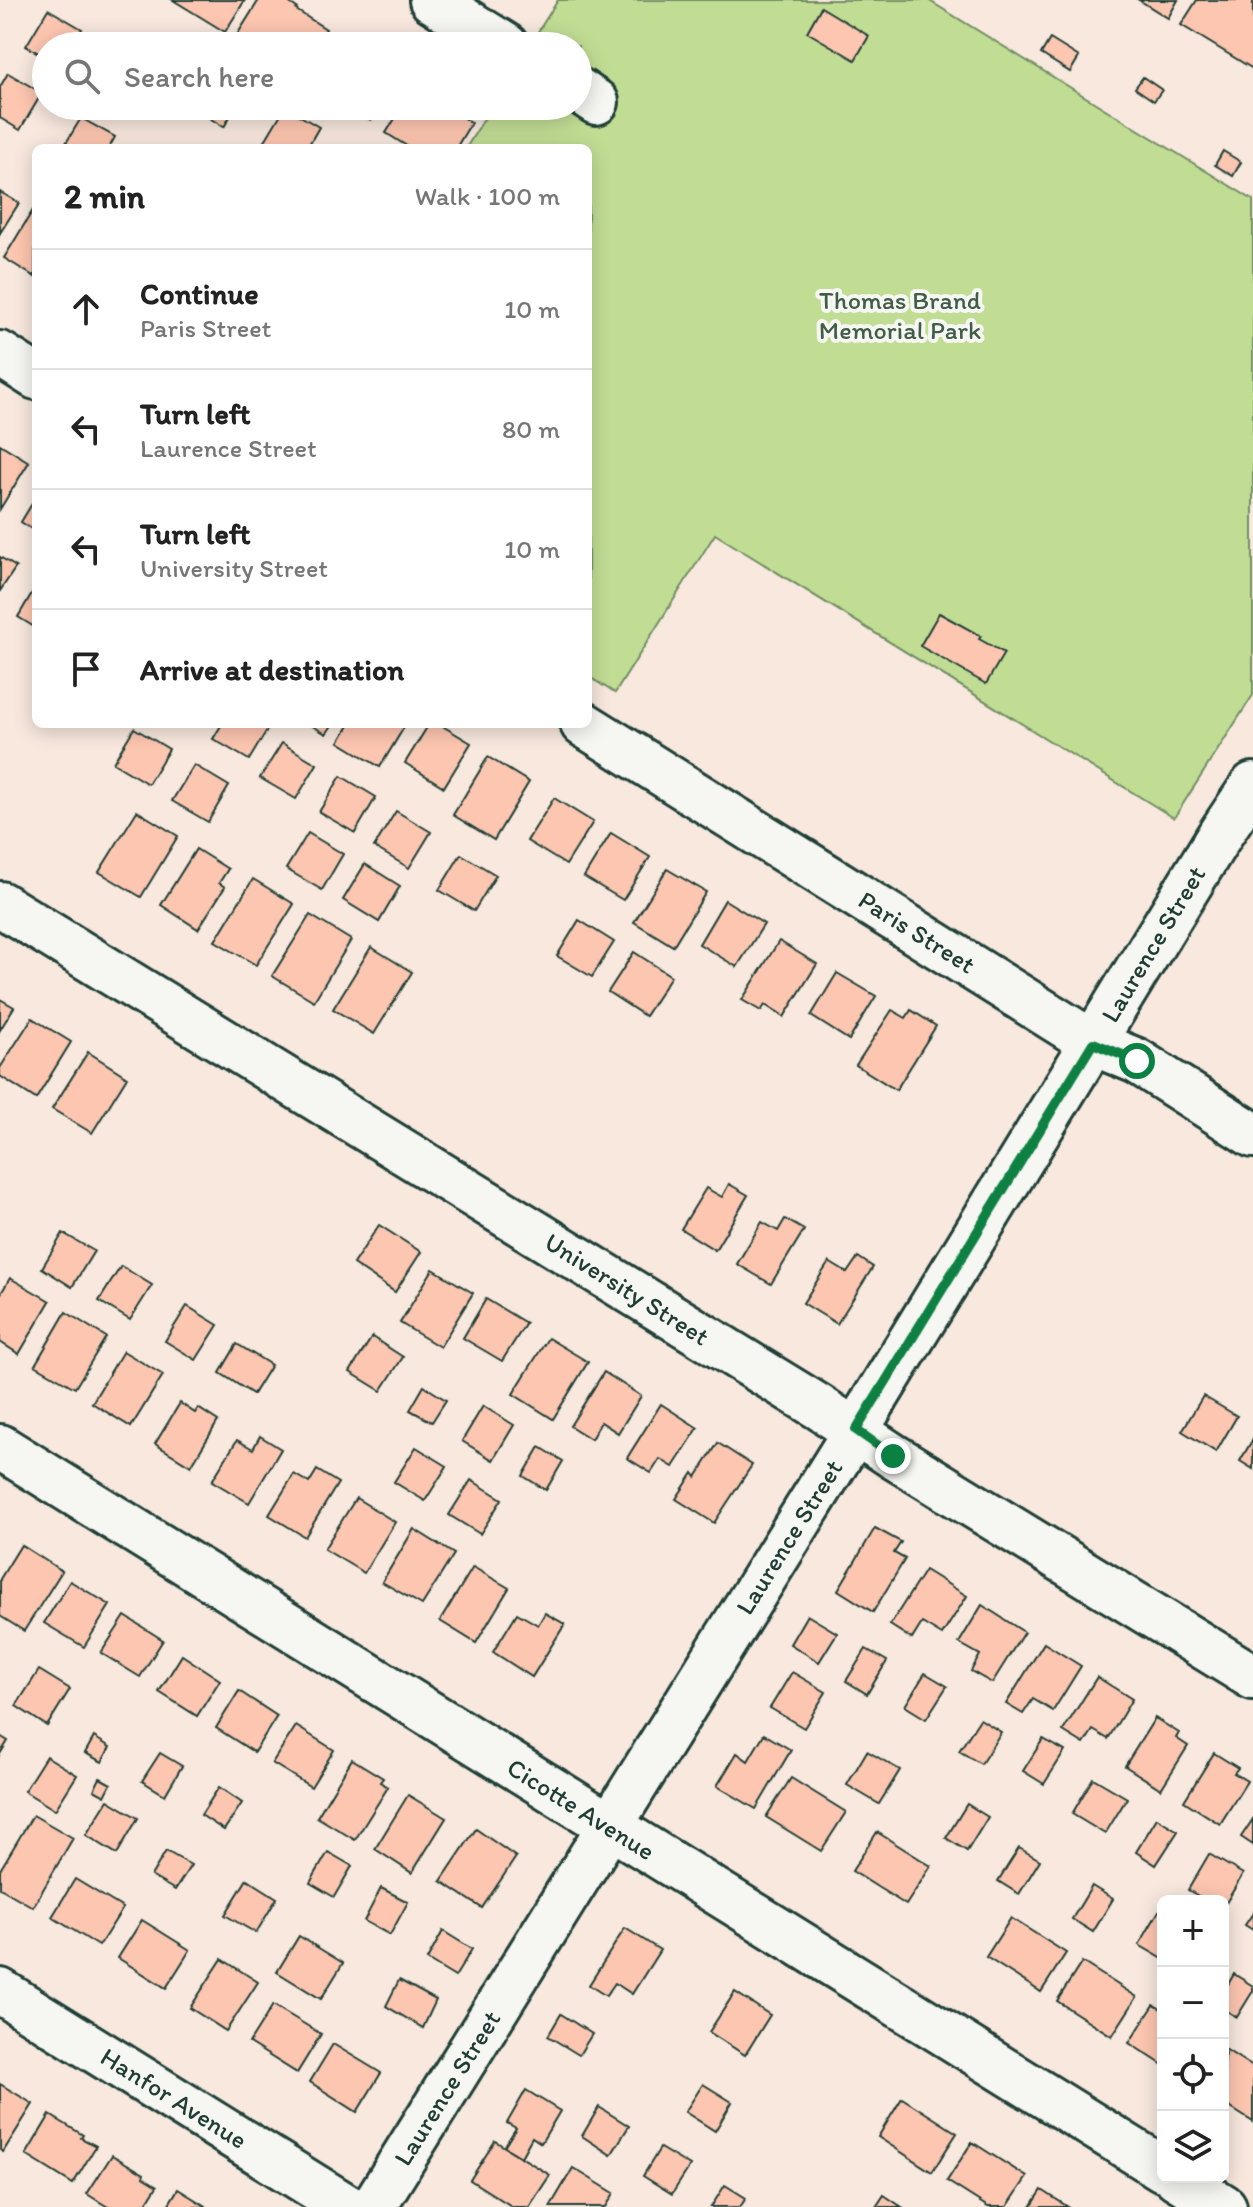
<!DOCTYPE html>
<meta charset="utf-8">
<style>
body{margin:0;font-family:Itim,sans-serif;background:#f6f6f6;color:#222}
.controls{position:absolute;right:24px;bottom:24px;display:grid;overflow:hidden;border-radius:12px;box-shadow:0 4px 20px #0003}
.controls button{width:72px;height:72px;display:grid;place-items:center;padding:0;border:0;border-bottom:2px solid #e0e0e0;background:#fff;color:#222;font:40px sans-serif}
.stop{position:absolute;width:24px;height:24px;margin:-18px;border:6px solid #0b8043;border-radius:50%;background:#fff}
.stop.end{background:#0b8043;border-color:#fff;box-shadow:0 2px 8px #0008}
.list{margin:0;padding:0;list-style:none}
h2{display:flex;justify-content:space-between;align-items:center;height:104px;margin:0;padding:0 32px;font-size:34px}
h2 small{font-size:26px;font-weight:400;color:#767676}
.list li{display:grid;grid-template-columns:52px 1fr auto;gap:24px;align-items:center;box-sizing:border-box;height:120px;padding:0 32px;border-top:2px solid #e0e0e0}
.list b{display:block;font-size:30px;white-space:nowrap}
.list p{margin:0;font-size:26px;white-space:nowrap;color:#767676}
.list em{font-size:26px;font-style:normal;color:#767676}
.icon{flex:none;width:44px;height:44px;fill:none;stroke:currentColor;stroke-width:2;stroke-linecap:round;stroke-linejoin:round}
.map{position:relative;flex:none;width:1253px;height:2207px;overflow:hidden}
.search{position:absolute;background:#fff;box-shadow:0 4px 20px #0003;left:32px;top:32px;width:560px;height:88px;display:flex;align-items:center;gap:20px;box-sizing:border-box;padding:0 28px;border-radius:44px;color:#767676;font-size:30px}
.panel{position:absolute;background:#fff;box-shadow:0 4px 20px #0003;left:32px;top:144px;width:560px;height:584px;border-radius:12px}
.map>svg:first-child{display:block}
</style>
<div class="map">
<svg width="1253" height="2207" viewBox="0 0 1253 2207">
<rect width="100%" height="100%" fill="#f8e8de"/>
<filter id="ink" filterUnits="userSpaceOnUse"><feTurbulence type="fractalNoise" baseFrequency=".0125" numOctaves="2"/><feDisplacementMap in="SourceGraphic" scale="16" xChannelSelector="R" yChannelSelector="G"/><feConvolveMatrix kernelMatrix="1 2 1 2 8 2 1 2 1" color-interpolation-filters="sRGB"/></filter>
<g filter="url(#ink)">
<!-- green -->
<path fill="#c1dd94" stroke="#708d64" stroke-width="2" d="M558,0H928L1253,200V695L1174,818L715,534L615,693L588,676V148H466L492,106H578V46H529Z"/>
<!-- building -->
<g fill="#fdc6b0" stroke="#1f3d34" stroke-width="2">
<path d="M173,0H245L225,32Z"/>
<path d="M259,0H285L297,8L296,10L326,29L315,46H255L237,35Z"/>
<path d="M1139,0H1178L1168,18Z"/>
<path d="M1197,0H1253V69L1181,25Z"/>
<path d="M821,7L869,36L855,60L807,32Z"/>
<path d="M48,9L82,29L72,46H46V57L26,46Z"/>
<path d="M338,35L356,46H332Z"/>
<path d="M1050,39L1079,57L1070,72L1041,54Z"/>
<path d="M8,73L42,93L20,130L0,118V87Z"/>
<path d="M1143,77L1162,90L1154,101L1135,88Z"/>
<path d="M190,106H236L224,127Z"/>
<path d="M348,106H379L371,120Z"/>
<path d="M403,106H447L471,123L456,148H410L386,133Z"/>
<path d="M285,107L319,127L307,148H271L263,144Z"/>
<path d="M81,118L115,137L109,148H63Z"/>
<path d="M1223,151L1241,162L1233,176L1215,165Z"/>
<path d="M0,192L19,203L0,233Z"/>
<path d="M33,210L36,213L35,277L4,258Z"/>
<path d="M0,444L29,462L0,509Z"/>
<path d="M36,497V532L21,522Z"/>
<path d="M0,557L16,567L0,591Z"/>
<path d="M36,586V628L18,617Z"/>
<path d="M939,613L981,636L979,639L1004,653L986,684L920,646Z"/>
<path d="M222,724H269L270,725L249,760L213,739Z"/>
<path d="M309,724H333L326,734Z"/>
<path d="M350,724H406L380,767L339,742Z"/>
<path d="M429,724H439L471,743L444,787L405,763Z"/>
<path d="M134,728L169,749L148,784L113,763Z"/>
<path d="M282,743L317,764L296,799L260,778Z"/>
<path d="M488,757L529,782L494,840L453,815Z"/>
<path d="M194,765L229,786L208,822L172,801Z"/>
<path d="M341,776L376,797L355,833L319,812Z"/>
<path d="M554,798L593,822L566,865L527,841Z"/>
<path d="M137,811L178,836L141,897L99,872Z"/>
<path d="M396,811L431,832L409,868L374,847Z"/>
<path d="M308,833L343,854L322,890L286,869Z"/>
<path d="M611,833L650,857L623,900L584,877Z"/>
<path d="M196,849L228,869L219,883L225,887L198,929L161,905Z"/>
<path d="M461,854L496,875L474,911L439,890Z"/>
<path d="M365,864L400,886L379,922L343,900Z"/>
<path d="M667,869L706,892L673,946L634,922Z"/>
<path d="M253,879L294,904L256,965L215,941Z"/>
<path d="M725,900L764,924L737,967L699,944Z"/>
<path d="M310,915L351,940L314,1001L272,976Z"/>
<path d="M579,920L614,942L592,977L557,956Z"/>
<path d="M779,941L817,964L784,1017L765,1005L761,1011L742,1000Z"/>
<path d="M371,947L412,972L374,1034L333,1009Z"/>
<path d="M634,952L671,976L645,1016L608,992Z"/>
<path d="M837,973L876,996L849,1040L811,1016Z"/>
<path d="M0,999L14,1007L0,1030Z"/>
<path d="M892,1010L906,1018L911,1010L936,1026L896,1090L856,1065Z"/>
<path d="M32,1018L71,1042L36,1099L0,1076V1068Z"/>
<path d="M88,1052L127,1077L92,1133L52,1109Z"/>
<path d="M729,1184L748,1195L715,1250L681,1229L706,1188L722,1197Z"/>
<path d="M785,1219L804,1230L771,1284L737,1264L762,1222L778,1231Z"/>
<path d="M379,1225L421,1252L395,1292L353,1264Z"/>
<path d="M63,1233L94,1251L72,1287L42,1268Z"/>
<path d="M858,1257L873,1267L837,1324L803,1303L829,1262L847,1273Z"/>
<path d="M121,1266L152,1285L130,1320L99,1301Z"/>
<path d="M433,1269L473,1293L440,1347L400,1323Z"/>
<path d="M10,1278L50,1301L19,1354L0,1342V1295Z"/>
<path d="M486,1299L526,1323L502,1361L463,1338Z"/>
<path d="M187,1306L218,1325L196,1360L165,1341Z"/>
<path d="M66,1312L106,1337L75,1388L35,1365Z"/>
<path d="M372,1337L403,1357L381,1391L350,1372Z"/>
<path d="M548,1338L588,1362L553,1419L513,1394Z"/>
<path d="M237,1344L271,1365L253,1394L220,1373Z"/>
<path d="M123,1351L163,1375L131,1427L92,1403Z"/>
<path d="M604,1372L641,1396L618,1433L601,1422L591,1439L570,1426Z"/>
<path d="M424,1386L446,1400L432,1422L410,1410Z"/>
<path d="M1203,1396L1237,1416L1216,1452L1182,1431Z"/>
<path d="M180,1403L195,1413L198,1408L218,1421L191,1466L155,1444Z"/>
<path d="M661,1404L698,1428L673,1467L660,1459L651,1473L627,1458Z"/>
<path d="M483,1406L514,1425L493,1460L462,1441Z"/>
<path d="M260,1436L281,1449L249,1503L212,1481L237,1440L253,1449Z"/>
<path d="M1253,1439V1469L1240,1461Z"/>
<path d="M718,1443L752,1465L714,1523L676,1499L693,1473L696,1477Z"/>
<path d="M416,1447L447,1466L425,1501L394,1482Z"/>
<path d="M540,1447L563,1461L546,1490L523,1476Z"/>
<path d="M317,1470L338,1483L305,1537L269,1515L294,1474L309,1483Z"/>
<path d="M471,1480L502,1499L480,1534L449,1515Z"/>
<path d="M356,1498L395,1522L364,1573L324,1549Z"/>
<path d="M875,1528L901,1542L894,1553L905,1559L873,1612L838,1590Z"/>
<path d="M414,1529L454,1554L422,1605L382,1582Z"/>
<path d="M21,1545L62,1571L24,1631L0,1616V1579Z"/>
<path d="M473,1567L509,1588L476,1643L440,1621Z"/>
<path d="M925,1570L967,1596L942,1635L922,1623L912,1639L890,1625Z"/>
<path d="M70,1581L110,1605L84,1647L44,1623Z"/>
<path d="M982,1605L1024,1632L992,1683L971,1671L980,1655L959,1643Z"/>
<path d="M517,1613L538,1625L545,1613L565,1624L532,1677L493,1652Z"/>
<path d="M807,1615L837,1633L819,1662L790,1644Z"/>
<path d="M125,1616L163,1640L140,1677L101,1653Z"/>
<path d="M1044,1643L1081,1666L1053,1711L1033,1699L1023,1714L1006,1704Z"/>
<path d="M866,1649L887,1661L867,1694L846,1681Z"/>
<path d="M182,1655L220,1680L197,1716L159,1692Z"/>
<path d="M39,1670L70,1689L47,1726L16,1706Z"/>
<path d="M792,1672L826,1692L804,1728L770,1708Z"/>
<path d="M925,1673L947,1686L926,1719L905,1706Z"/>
<path d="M1097,1677L1132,1699L1108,1739L1093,1730L1084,1744L1063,1731Z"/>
<path d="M239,1691L277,1716L254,1752L216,1728Z"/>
<path d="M1155,1718L1179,1733L1176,1738L1188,1746L1161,1789L1125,1766Z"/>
<path d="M980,1719L1001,1732L981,1764L959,1751Z"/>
<path d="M296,1726L334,1750L311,1787L272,1763Z"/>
<path d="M764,1734L791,1750L756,1809L717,1786L737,1753L748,1761Z"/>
<path d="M0,1736L8,1741L0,1754Z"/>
<path d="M94,1737L110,1747L102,1762L85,1753Z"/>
<path d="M1043,1739L1065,1751L1044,1784L1023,1771Z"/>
<path d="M867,1751L900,1770L879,1804L847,1785Z"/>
<path d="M160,1753L182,1766L165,1795L142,1781Z"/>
<path d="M1214,1753L1238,1768L1234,1773L1247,1781L1220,1824L1184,1801Z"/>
<path d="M46,1756L77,1775L55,1810L24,1791Z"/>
<path d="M352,1759L383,1778L380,1782L388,1787L355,1840L317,1817Z"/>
<path d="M100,1778L111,1784L105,1796L94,1790Z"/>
<path d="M791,1778L846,1812L821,1851L766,1817Z"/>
<path d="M1093,1778L1127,1798L1105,1834L1072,1814Z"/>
<path d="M219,1787L242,1803L224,1830L201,1815Z"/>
<path d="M408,1795L446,1818L412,1873L375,1849Z"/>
<path d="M108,1800L138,1818L117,1854L86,1835Z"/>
<path d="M967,1804L988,1817L967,1851L946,1838Z"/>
<path d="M33,1815L73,1838L33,1907L0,1888V1870Z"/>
<path d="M1157,1818L1178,1831L1156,1865L1136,1852Z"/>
<path d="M1253,1819V1845L1241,1837Z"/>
<path d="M476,1829L516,1857L482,1908L441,1881Z"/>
<path d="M877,1832L931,1866L906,1905L852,1871Z"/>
<path d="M1019,1848L1040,1860L1019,1894L998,1881Z"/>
<path d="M166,1851L191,1865L175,1890L151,1876Z"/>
<path d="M328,1852L352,1866L334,1897L310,1883Z"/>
<path d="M1209,1854L1243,1874L1223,1908V1901H1207L1188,1890Z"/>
<path d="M75,1879L123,1908L99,1946L52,1917Z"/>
<path d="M247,1879L277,1898L256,1933L225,1915Z"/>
<path d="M1092,1886L1113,1899L1093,1932L1072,1919Z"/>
<path d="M381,1888L408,1902L390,1935L364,1921Z"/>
<path d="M1159,1911L1163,1914V1959L1139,1945Z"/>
<path d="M1253,1913V1930L1245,1925Z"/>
<path d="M1011,1918L1066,1953L1041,1992L986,1957Z"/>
<path d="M142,1920L190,1950L166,1988L118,1958Z"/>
<path d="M625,1928L660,1950L632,1994L615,1983L606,1996L589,1985Z"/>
<path d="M443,1931L472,1949L455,1977L427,1960Z"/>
<path d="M299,1936L343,1963L321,1999L277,1972Z"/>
<path d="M222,1959L258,1982L226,2031L190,2008Z"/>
<path d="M1082,1962L1137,1997L1112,2036L1057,2001Z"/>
<path d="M1234,1974L1253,1986V1991L1237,2017L1223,2009V1993Z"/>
<path d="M399,1980L436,2000L423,2028L386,2006Z"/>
<path d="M735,1992L770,2015L745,2055L709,2032Z"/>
<path d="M273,2005L321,2034L297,2073L249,2043Z"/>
<path d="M1154,2005L1163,2010V2065L1129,2043Z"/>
<path d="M561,2014L592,2034L579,2055L548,2036Z"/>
<path d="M333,2044L381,2073L357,2112L310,2082Z"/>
<path d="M1225,2049L1253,2067V2122L1223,2103Z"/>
<path d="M0,2084L33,2104L3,2152L0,2150Z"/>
<path d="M703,2084L732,2102L715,2131L685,2112Z"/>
<path d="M526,2090L560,2111L541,2143L532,2137L521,2157L504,2147L516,2128L507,2123Z"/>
<path d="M902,2098L957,2133L932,2172L878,2137Z"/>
<path d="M599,2107L629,2126L611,2155L582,2136Z"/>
<path d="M50,2115L83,2135L81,2138L96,2146L73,2184L26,2155Z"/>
<path d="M495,2141L550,2175L529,2207H513L470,2180Z"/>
<path d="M972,2142L1027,2177L1007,2207H988L947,2181Z"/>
<path d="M660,2148L690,2166L672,2194L643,2176Z"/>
<path d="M112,2155L144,2174L143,2177L157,2186L144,2207H108L87,2194Z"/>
<path d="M573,2168L614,2193L606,2207H550Z"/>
<path d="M725,2185L746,2198L740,2207H711Z"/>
<path d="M178,2189L207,2207H167Z"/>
<path d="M1042,2190L1068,2207H1031Z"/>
<path d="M884,2195L902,2207H876Z"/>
</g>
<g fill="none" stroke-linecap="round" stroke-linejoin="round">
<defs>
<g id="minor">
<path d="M432,0L506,46"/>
<path d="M578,90L596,102"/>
<path d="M0,354L36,377"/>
<path d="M583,724L1093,1043L1137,1061L1253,1135"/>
<path d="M0,904L819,1407L893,1456L1253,1677"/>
<path d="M0,1447L1163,2169"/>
<path d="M0,1991L347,2207"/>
<path d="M1176,2177L1224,2207"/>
<path d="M373,2207L856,1430L1221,833L1253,785"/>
</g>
</defs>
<!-- minor casing -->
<use href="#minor" stroke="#1f3d34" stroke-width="50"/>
<!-- minor -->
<use href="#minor" stroke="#f6f6f2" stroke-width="44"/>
</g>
</g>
<g fill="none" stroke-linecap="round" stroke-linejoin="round" filter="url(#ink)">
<!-- route -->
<path stroke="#0b8043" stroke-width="10" d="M893,1456L856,1430L1093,1043L1137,1061"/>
</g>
<g text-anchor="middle" stroke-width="8" stroke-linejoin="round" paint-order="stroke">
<!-- park labels -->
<g font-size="26" fill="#3f5d47" stroke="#f6f6f2">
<text x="900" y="309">Thomas Brand<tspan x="900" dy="30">Memorial Park</tspan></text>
</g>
<!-- street labels -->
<g font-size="26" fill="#1f3d34" stroke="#f6f6f2">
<text transform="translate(917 932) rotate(32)" y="9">Paris Street</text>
<text transform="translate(1153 944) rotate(-59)" y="9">Laurence Street</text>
<text transform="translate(627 1289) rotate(32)" y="9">University Street</text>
<text transform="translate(789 1537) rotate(-58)" y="9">Laurence Street</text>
<text transform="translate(581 1809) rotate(32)" y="9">Cicotte Avenue</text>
<text transform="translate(447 2088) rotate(-58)" y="9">Laurence Street</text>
<text transform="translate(174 2098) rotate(32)" y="9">Hanfor Avenue</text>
</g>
</g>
</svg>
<div class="controls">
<button>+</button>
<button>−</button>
<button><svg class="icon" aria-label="locate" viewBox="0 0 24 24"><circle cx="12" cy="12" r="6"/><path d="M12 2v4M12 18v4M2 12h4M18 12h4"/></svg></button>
<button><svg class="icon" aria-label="layers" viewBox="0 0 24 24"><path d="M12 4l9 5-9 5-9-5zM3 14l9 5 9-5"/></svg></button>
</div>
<div class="stop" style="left:1137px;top:1061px"></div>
<div class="stop end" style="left:893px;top:1456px"></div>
<div class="search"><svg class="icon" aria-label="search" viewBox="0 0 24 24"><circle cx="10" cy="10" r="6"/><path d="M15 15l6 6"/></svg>Search here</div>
<section class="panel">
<h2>2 min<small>Walk · 100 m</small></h2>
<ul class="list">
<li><svg class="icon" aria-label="ahead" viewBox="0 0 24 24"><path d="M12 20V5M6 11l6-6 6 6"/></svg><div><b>Continue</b><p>Paris Street</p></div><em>10 m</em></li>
<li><svg class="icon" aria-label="left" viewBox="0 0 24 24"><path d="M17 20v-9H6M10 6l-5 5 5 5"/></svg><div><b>Turn left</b><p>Laurence Street</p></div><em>80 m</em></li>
<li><svg class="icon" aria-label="left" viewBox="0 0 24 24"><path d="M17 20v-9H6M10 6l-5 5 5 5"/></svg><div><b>Turn left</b><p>University Street</p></div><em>10 m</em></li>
<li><svg class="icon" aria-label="arrive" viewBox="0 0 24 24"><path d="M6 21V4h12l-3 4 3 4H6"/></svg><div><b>Arrive at destination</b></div></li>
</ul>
</section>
</div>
